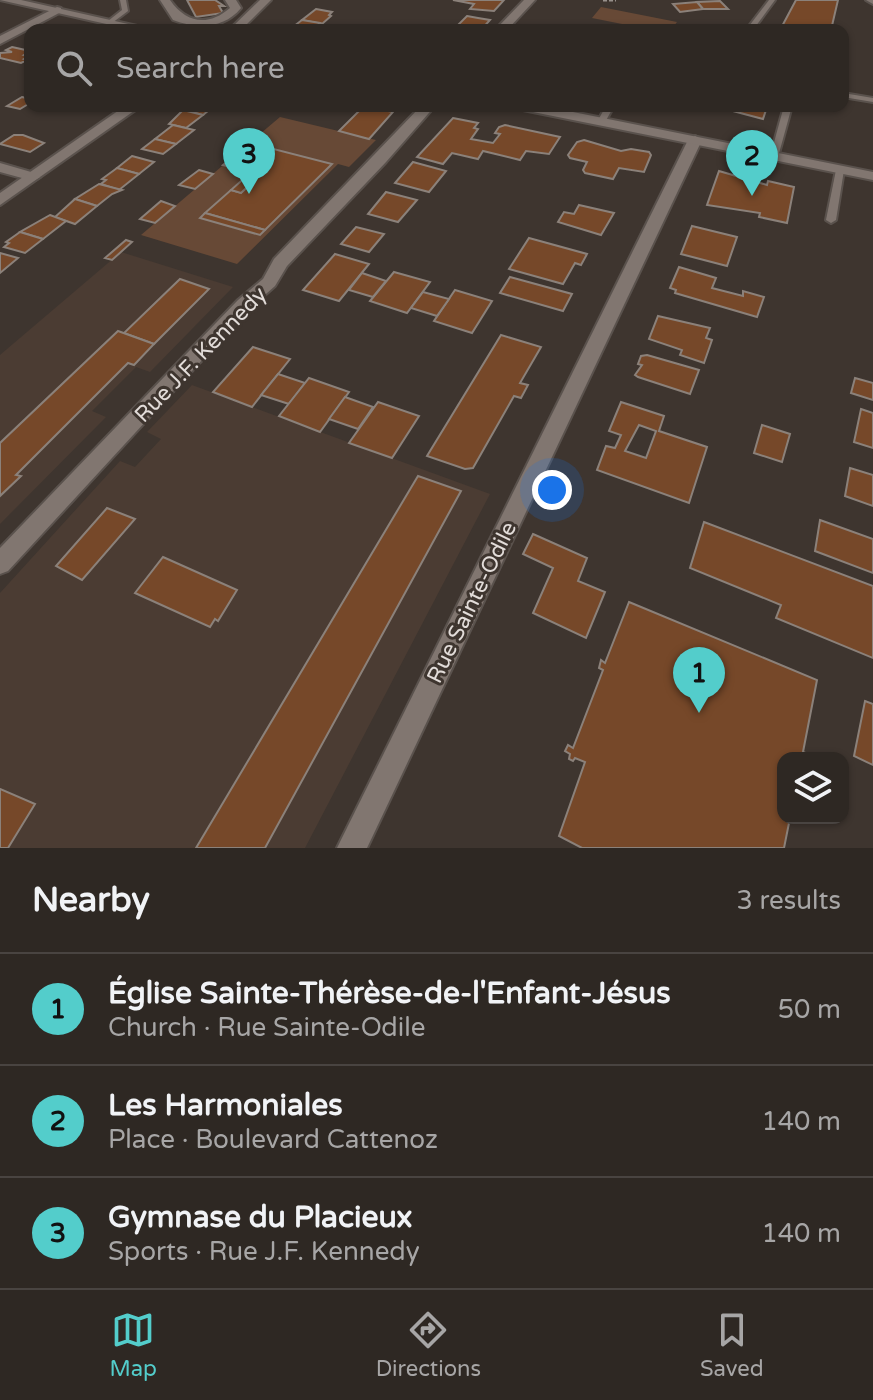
<!DOCTYPE html>
<meta charset="utf-8">
<style>
body{margin:0;font-family:"Varela Round",sans-serif;background:#3a3430;color:#f1f3f6}
.controls{position:absolute;right:24px;bottom:24px;display:grid;overflow:hidden;border-radius:16px;box-shadow:0 2px 6px #0004}
.controls button{width:72px;height:72px;display:grid;place-items:center;padding:0;border:0;border-bottom:2px solid #494441;background:#2e2823;color:#f1f3f6;font:40px sans-serif}
.you{position:absolute;left:552px;top:490px;width:28px;height:28px;margin:-20px;border:6px solid #fff;border-radius:50%;background:#1a73e8;box-shadow:0 0 0 12px #1a73e833}
.badge{display:grid;place-items:center;width:52px;height:52px;border-radius:50%;background:#53cdcb;color:#111;font-size:26px;font-weight:700}
.pin{position:absolute;translate:-50% -66px;filter:drop-shadow(0 2px 4px #0008)}
.pin::after{content:'';position:absolute;top:42px;width:28px;height:24px;background:inherit;clip-path:polygon(0 0,100% 0,50% 100%)}
.list{margin:0;padding:0;list-style:none}
h2{display:flex;justify-content:space-between;align-items:center;height:104px;margin:0;padding:0 32px;font-size:34px}
h2 small{font-size:26px;font-weight:400;color:#a7a6a6}
.list li{display:grid;grid-template-columns:52px 1fr auto;gap:24px;align-items:center;box-sizing:border-box;height:112px;padding:0 32px;border-top:2px solid #494441}
.list b{display:block;font-size:30px;white-space:nowrap}
.list p{margin:0;font-size:26px;white-space:nowrap;color:#a7a6a6}
.list em{font-size:26px;font-style:normal;color:#a7a6a6}
.icon{flex:none;width:44px;height:44px;fill:none;stroke:currentColor;stroke-width:2;stroke-linecap:round;stroke-linejoin:round}
.map{position:relative;flex:none;width:873px;height:848px;overflow:hidden}
.search{position:absolute;background:#2e2823;box-shadow:0 2px 6px #0004;left:24px;right:24px;top:24px;height:88px;display:flex;align-items:center;gap:20px;box-sizing:border-box;padding:0 28px;border-radius:16px;color:#a7a6a6;font-size:30px}
.sheet{height:440px;background:#2e2823}
nav{display:flex;justify-content:space-around;align-items:center;box-sizing:border-box;height:112px;border-top:2px solid #494441;background:#2e2823;font-size:22px;color:#a7a6a6}
nav a{display:grid;justify-items:center;gap:4px}
nav .on{color:#53cdcb}
.map>svg:first-child{display:block}
</style>
<div class="map">
<svg width="873" height="848" viewBox="0 0 873 848">
<rect width="100%" height="100%" fill="#3e352f"/>
<!-- built -->
<g fill="#4b3c33">
<path d="M121,252L233,287L150,372L136,367L92,411L106,417L0,524V355Z"/>
<path d="M192,385L490,494L305,848H0V593L120,461L135,467L161,439L147,432Z"/>
</g>
<!-- green -->
<g fill="#674936">
<path d="M601,7L677,22L671,30H652L592,18Z"/>
<path d="M280,117L376,140L349,167L338,164L237,264L141,235Z"/>
</g>
<!-- building -->
<g fill="#764829" stroke="#8b817a" stroke-width="2" fill-rule="evenodd">
<path d="M187,0H215L224,6H219L223,13L196,17Z"/>
<path d="M453,0H504L494,11L470,9L474,4Z"/>
<path d="M796,0H838L831,30H780Z"/>
<path d="M720,1L728,9H703L697,2Z"/>
<path d="M697,2L703,9L680,12L673,4Z"/>
<path d="M316,9L332,12L329,15L331,16L322,24L302,20Z"/>
<path d="M467,16L478,18L490,20L481,30H453Z"/>
<path d="M302,20L320,23L314,29L317,30H289Z"/>
<path d="M12,47L30,51L24,55L29,56L24,59L27,60L21,63L0,58V53L12,52L6,50Z"/>
<path d="M22,97L30,99V103L20,109L7,106Z"/>
<path d="M189,106H212L213,107L203,115L183,110Z"/>
<path d="M364,106L393,112L369,139L339,131Z"/>
<path d="M714,106H775L774,109L767,107L763,119Z"/>
<path d="M183,110L203,115L186,128L169,124Z"/>
<path d="M453,118L478,123L474,128L478,129L471,139L493,143L500,134L495,133L499,127L505,125L560,137L549,154L526,151L520,160L483,151L478,159L452,153L443,164L417,157Z"/>
<path d="M173,125L194,130L176,144L155,139Z"/>
<path d="M14,135H23L44,143L30,152L0,144Z"/>
<path d="M155,139L176,144L163,154L142,149Z"/>
<path d="M584,140L621,151L631,149L649,152L651,155L644,172L619,168L613,179L585,173L583,170L587,162L570,158L568,155L577,142Z"/>
<path d="M250,143L332,164L265,230L205,213L231,190L241,193L260,175L223,165Z"/>
<path d="M132,156L154,162L139,174L117,168Z"/>
<path d="M413,162L446,171L429,192L395,183Z"/>
<path d="M117,168L139,174L119,190L101,184L106,180L102,179Z"/>
<path d="M199,170L213,174L195,189L179,185Z"/>
<path d="M719,171L767,185L768,181L794,187L787,223L759,217L760,213L707,205Z"/>
<path d="M250,173L260,175L241,193L231,190Z"/>
<path d="M99,184L122,190L112,194L97,206L75,199Z"/>
<path d="M386,192L417,200L398,222L368,214Z"/>
<path d="M75,199L97,206L75,224L55,217Z"/>
<path d="M161,201L175,206L155,223L140,219Z"/>
<path d="M579,205L614,213L601,235L558,222L564,212L574,214Z"/>
<path d="M205,213L265,230L260,235L200,218Z"/>
<path d="M50,215L66,221L43,239L20,232Z"/>
<path d="M692,226L737,237L727,266L681,254Z"/>
<path d="M356,227L384,234L369,252L341,244Z"/>
<path d="M20,232L43,239L25,253L4,247L9,243L6,242Z"/>
<path d="M529,238L587,254L581,265L575,263L563,284L509,269Z"/>
<path d="M126,240L132,242L112,260L105,258Z"/>
<path d="M0,253L18,258L0,273Z"/>
<path d="M335,254L369,264L339,301L303,290Z"/>
<path d="M679,267L716,278L712,288L743,296V291L764,297L757,317L675,293L676,290L670,288Z"/>
<path d="M394,272L430,282L407,313L370,301Z"/>
<path d="M362,273L386,281L373,297L349,290Z"/>
<path d="M510,277L572,294L563,311L500,293Z"/>
<path d="M180,279L209,289L154,344L124,333Z"/>
<path d="M455,290L492,301L472,333L434,321Z"/>
<path d="M423,292L449,299L437,316L411,308Z"/>
<path d="M658,316L710,328L706,338L712,340L704,363L680,355L682,350L649,339Z"/>
<path d="M118,331L154,344L134,365L128,363L16,475L21,476L0,496V443Z"/>
<path d="M501,335L541,347L520,383L528,385L521,398L514,396L473,468L465,469L427,456Z"/>
<path d="M253,347L290,359L252,407L213,392Z"/>
<path d="M647,355L699,370L690,394L638,377L635,375L642,365L638,364L641,356Z"/>
<path d="M278,374L305,383L289,404L261,395Z"/>
<path d="M309,378L349,392L320,432L279,416Z"/>
<path d="M855,378L873,383V400L851,393Z"/>
<path d="M345,397L373,407L358,429L329,419Z"/>
<path d="M378,402L419,416L392,458L349,443Z"/>
<path d="M621,402L664,416L659,431L707,447L689,503L597,470L606,446L615,448L621,435L609,431ZM639,425L656,431L646,458L625,451Z"/>
<path d="M861,409L873,413V448L854,442Z"/>
<path d="M762,425L790,434L782,462L754,453Z"/>
<path d="M850,468L873,475V506L845,496Z"/>
<path d="M418,476L461,491L265,848H196Z"/>
<path d="M107,508L135,519L82,580L56,566Z"/>
<path d="M820,520L873,539V573L815,551Z"/>
<path d="M704,522L873,586V658L776,618L781,605L690,568Z"/>
<path d="M533,534L587,558L578,581L605,592L586,638L533,613L553,568L523,554Z"/>
<path d="M163,557L237,590L218,621L215,619L210,627L135,593Z"/>
<path d="M629,602L817,680L803,752L808,754V758H783V818H790L784,848H582L559,836L585,762L575,758L573,761L569,759L570,754L565,751L568,745L573,748L603,670L599,668L601,660L605,663Z"/>
<path d="M865,701L873,704V765L854,756Z"/>
<path d="M0,789L35,804L8,848H0Z"/>
</g>
<g fill="none" stroke-linecap="round" stroke-linejoin="round">
<defs>
<g id="lane">
<path d="M120,0H126L128,11L112,23H108V21L122,10Z"/>
<path d="M769,0H775L753,30H746Z"/>
<path d="M866,0H873V4Z"/>
<path d="M843,93L873,98V102L843,97Z"/>
<path d="M606,106H614L604,124H598L597,122Z"/>
<path d="M784,106H792L778,157L774,160L770,157Z"/>
<path d="M840,167L844,170L836,220L831,223L826,220L836,170Z"/>
</g>
<g id="street">
<path d="M160,0H170C186,23 208,27 230,8L225,0H236L241,8C224,29 197,29 173,20Z"/>
<path d="M524,0H535L507,30H495Z"/>
<path d="M57,7L61,8V12L0,44V36Z"/>
<path d="M421,106H435L386,162L287,266L275,286L250,308L8,571L0,574V548L238,300L263,279L274,259Z"/>
<path d="M695,136L702,140L367,848H337L688,140Z"/>
<path d="M0,163L38,174L40,177L33,181L0,172Z"/>
</g>
<g id="secondary">
<path d="M0,0H21L155,30H133Z"/>
<path d="M260,0H271L241,30H229Z"/>
<path d="M125,106H141L0,205V193Z"/>
<path d="M516,106H543L873,172V180L523,110Z"/>
</g>
</defs>
<!-- lane casing -->
<use href="#lane" stroke="#5a524d" stroke-width="4"/>
<!-- street casing -->
<use href="#street" stroke="#5a524d" stroke-width="4"/>
<!-- secondary casing -->
<use href="#secondary" stroke="#5a524d" stroke-width="4"/>
<!-- path -->
<path stroke="#97908b" stroke-width="3" stroke-dasharray="4 2" stroke-linecap="butt" d="M603,0H616"/>
<!-- lane -->
<use href="#lane" fill="#817670" fill-rule="evenodd"/>
<!-- street -->
<use href="#street" fill="#817670" fill-rule="evenodd"/>
<!-- secondary -->
<use href="#secondary" fill="#817670" fill-rule="evenodd"/>
</g>
<g text-anchor="middle" stroke-width="6" stroke-linejoin="round" paint-order="stroke">
<!-- street labels -->
<g font-size="22" fill="#e2dcd9" stroke="#3e352f">
<text transform="translate(200 354) rotate(-46)" y="8">Rue J.F. Kennedy</text>
<text transform="translate(471 602) rotate(-64)" y="8">Rue Sainte-Odile</text>
</g>
</g>
</svg>
<div class="controls">
<button><svg class="icon" aria-label="layers" viewBox="0 0 24 24"><path d="M12 4l9 5-9 5-9-5zM3 14l9 5 9-5"/></svg></button>
</div>
<div class="you"></div>
<div class="pin badge" style="left:699px;top:713px">1</div>
<div class="pin badge" style="left:752px;top:196px">2</div>
<div class="pin badge" style="left:249px;top:194px">3</div>
<div class="search"><svg class="icon" aria-label="search" viewBox="0 0 24 24"><circle cx="10" cy="10" r="6"/><path d="M15 15l6 6"/></svg>Search here</div>
</div>
<section class="sheet">
<h2>Nearby<small>3 results</small></h2>
<ul class="list">
<li><span class="badge">1</span><div><b>Église Sainte-Thérèse-de-l'Enfant-Jésus</b><p>Church · Rue Sainte-Odile</p></div><em>50 m</em></li>
<li><span class="badge">2</span><div><b>Les Harmoniales</b><p>Place · Boulevard Cattenoz</p></div><em>140 m</em></li>
<li><span class="badge">3</span><div><b>Gymnase du Placieux</b><p>Sports · Rue J.F. Kennedy</p></div><em>140 m</em></li>
</ul>
</section>
<nav>
<a class="on"><svg class="icon" aria-label="map" viewBox="0 0 24 24"><path d="M3 6l6-2 6 2 6-2v14l-6 2-6-2-6 2zM9 4v14M15 6v14"/></svg>Map</a>
<a><svg class="icon" aria-label="directions" viewBox="0 0 24 24"><path d="M12 3l9 9-9 9-9-9zM9 14v-3h6M13 9l2 2-2 2"/></svg>Directions</a>
<a><svg class="icon" aria-label="saved" viewBox="0 0 24 24"><path d="M7 4h10v16l-5-4-5 4z"/></svg>Saved</a>
</nav>
